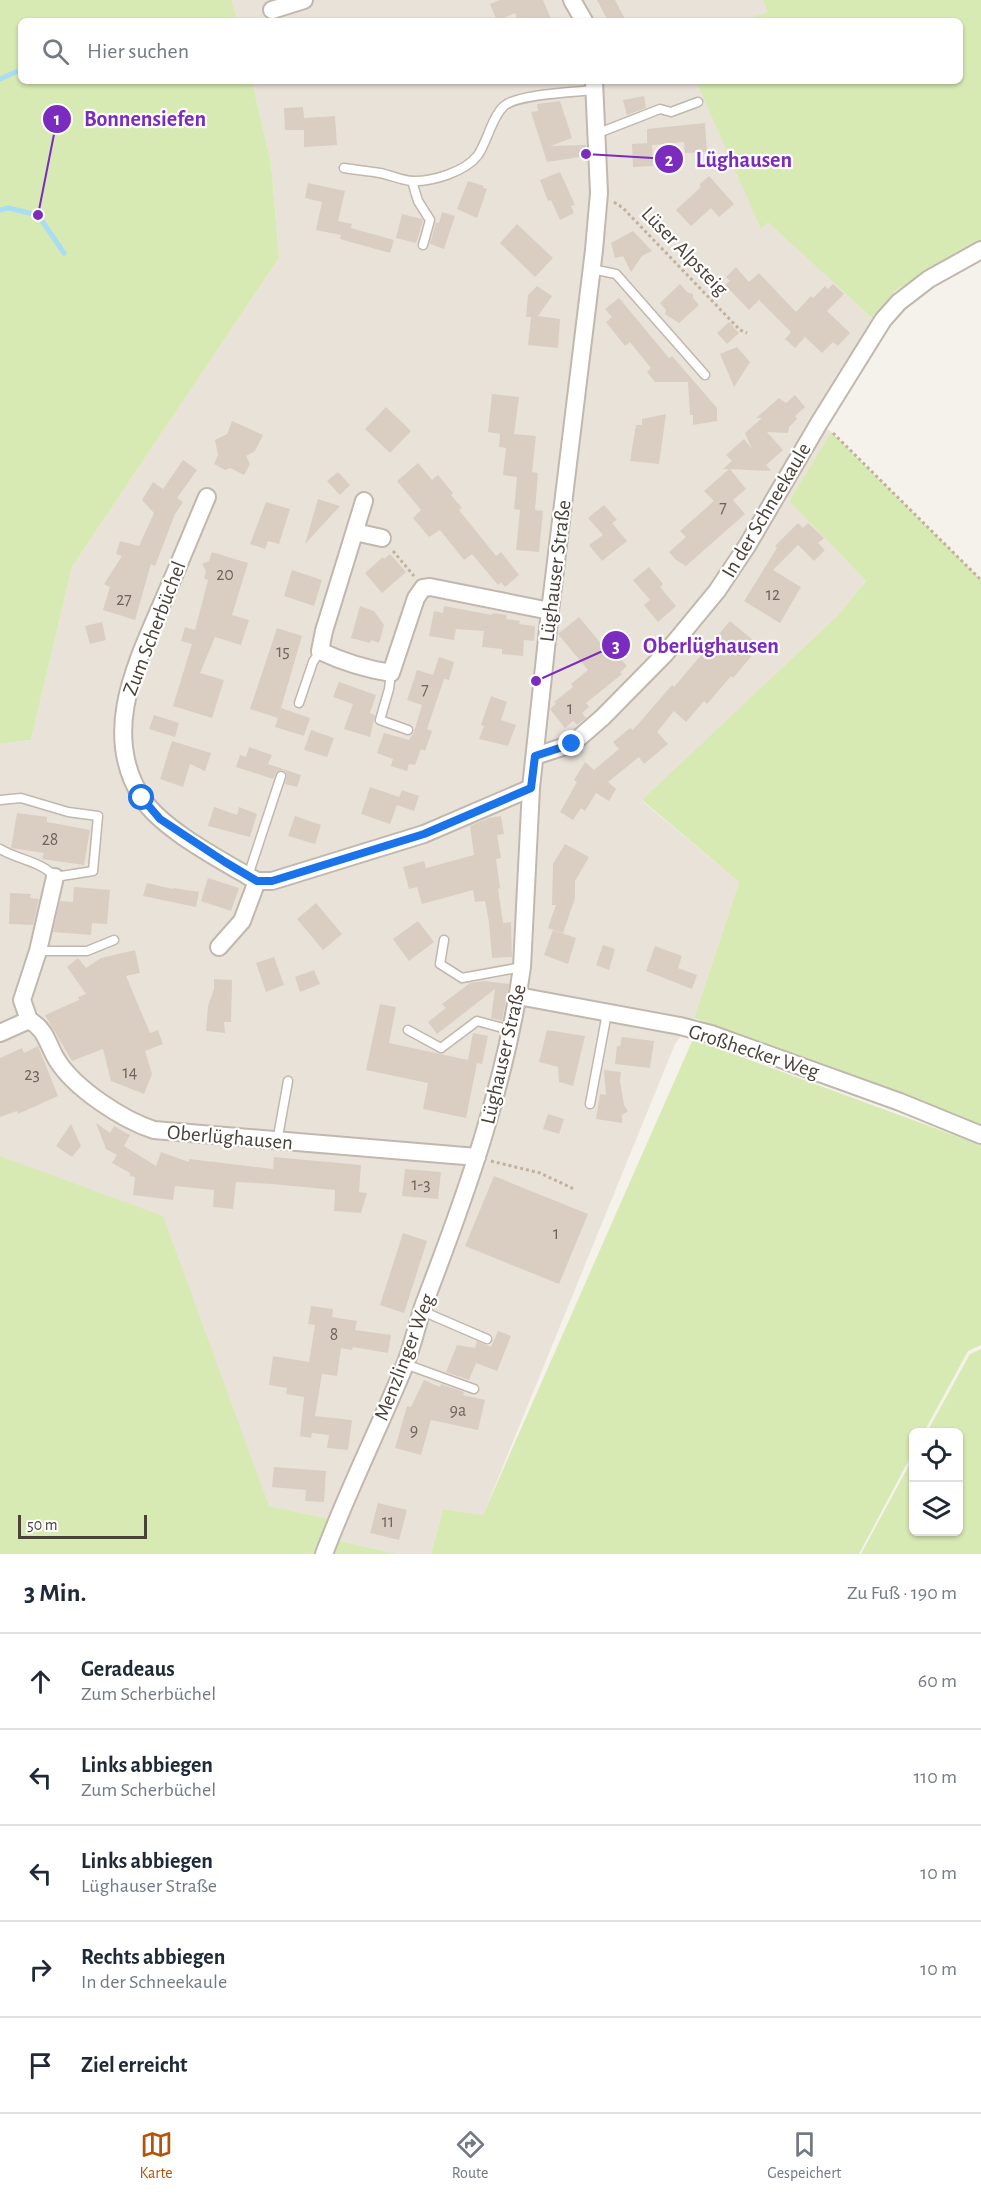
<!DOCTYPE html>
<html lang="de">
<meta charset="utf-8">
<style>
body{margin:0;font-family:"Alegreya Sans",sans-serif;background:#f2f2f3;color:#1f2937}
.controls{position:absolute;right:18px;bottom:18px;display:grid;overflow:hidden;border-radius:9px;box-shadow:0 2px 4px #0004}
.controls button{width:54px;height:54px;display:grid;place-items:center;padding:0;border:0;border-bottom:2px solid #e0e1e3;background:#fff;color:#1f2937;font:30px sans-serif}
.scale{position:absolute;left:18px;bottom:15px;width:129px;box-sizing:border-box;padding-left:6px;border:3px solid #4a4138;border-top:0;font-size:16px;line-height:21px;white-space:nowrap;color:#4a4138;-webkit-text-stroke:4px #fff;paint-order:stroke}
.stop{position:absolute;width:18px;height:18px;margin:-14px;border:4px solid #1a73e8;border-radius:50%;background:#fff}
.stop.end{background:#1a73e8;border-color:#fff;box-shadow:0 2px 6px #0008}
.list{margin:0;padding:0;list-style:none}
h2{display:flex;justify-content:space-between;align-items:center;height:78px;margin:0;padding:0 24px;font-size:26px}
h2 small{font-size:20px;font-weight:400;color:#747a83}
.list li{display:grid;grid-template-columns:39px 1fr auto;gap:18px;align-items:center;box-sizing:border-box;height:96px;padding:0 24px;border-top:2px solid #e0e1e3}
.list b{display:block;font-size:22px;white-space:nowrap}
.list p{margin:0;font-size:20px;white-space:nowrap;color:#747a83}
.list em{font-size:20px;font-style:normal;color:#747a83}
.icon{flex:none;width:33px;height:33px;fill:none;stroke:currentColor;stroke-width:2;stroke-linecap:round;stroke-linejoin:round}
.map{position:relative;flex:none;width:981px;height:1554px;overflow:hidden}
.search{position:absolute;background:#fff;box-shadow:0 2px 4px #0004;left:18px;right:18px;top:18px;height:66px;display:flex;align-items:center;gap:15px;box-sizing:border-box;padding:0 21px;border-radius:9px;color:#747a83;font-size:22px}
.sheet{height:558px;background:#fff}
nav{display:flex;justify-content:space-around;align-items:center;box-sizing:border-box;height:84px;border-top:2px solid #e0e1e3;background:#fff;font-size:16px;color:#747a83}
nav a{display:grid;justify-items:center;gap:3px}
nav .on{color:#b45309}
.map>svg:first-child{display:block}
</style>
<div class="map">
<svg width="981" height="1554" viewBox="0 0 981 1554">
<rect width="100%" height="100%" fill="#f5f1eb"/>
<!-- residential -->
<g fill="#e9e2d9">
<path d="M232,0H763L769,12L740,21H237Z"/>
<path d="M252,81H696L762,228L768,221L873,319L813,417L831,432L789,501L866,581L838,615L642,801L739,882L694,1018L675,1044L483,1515L443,1509L431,1554H399L339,1541L328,1519L269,1506L0,1156V744L31,740L72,567L279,258L271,163Z"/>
</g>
<!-- green -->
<g fill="#d8eab4">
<path d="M0,0H232L237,21H21V81H252L271,163L279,258L72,567L31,740L0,744Z"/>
<path d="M763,0H981V240L937,264L895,291L873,319L768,222L761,229L696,81H960V21H740L768,12Z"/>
<path d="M831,432L981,580V1129L844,1072L694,1018L739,882L642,800L838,615L866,581L789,501Z"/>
<path d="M693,1039L981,1145V1345L968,1351L924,1432H914L913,1452L859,1554H431L443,1509L483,1515Z"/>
<path d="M0,1156L163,1216L269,1506L329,1519L316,1554H0Z"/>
<path d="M981,1349V1554H861L913,1458L914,1532H958V1432H927L970,1354Z"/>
<path d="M339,1541L399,1554H334Z"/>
</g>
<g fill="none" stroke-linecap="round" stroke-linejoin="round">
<!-- stream -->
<g stroke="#a8ddf2" stroke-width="5">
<path d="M0,79L18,71"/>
<path d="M0,210L8,208L38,215L64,253"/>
</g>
</g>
<!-- building -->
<g fill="#dacec3">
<path d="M500,0H543L552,21H518L515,13L497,21L490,4Z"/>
<path d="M597,0H615L626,21H608Z"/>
<path d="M644,96L646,108L627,115L623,100Z"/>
<path d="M560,101L572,138L550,146L586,145L587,156L547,162L531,112L538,111L537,104Z"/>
<path d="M303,107L304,118L335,116L337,145L304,147V130H285L284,108Z"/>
<path d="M705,123L707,152L685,153L684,142L652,145L653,166L633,167L632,144L647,143V129Z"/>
<path d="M560,172L575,205L571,206L574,213L560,220L551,200L548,201L540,180Z"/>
<path d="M709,176L734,204L719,217L711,208L691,226L676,210L701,187L699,185Z"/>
<path d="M468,181L484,186L483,188L487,189L477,218L457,209Z"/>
<path d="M308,183L345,191L338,221L352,224L351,228L394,240L390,253L340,239L341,235L316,230L322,202L305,198Z"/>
<path d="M442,212L455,216L444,249L430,244L436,222L439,223Z"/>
<path d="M402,214L422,219L423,221L416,243L396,238Z"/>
<path d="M517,224L553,258L535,277L500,243Z"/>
<path d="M633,231L652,251L642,256L631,272L623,256L615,258L611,243Z"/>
<path d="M736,267L749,282L759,273L796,312L811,296L813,298L825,286L828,289L833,284L844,294L827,311L850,333L838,346L833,342L822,353L805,337L795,348L785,339L791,332L759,300L749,310L725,285L730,281L726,277Z"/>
<path d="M680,284L687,292L693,294V298L699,305L679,323L665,314L666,310L660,303Z"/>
<path d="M537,286L552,296L538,316L560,319L558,348L528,345L531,317H526L528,295Z"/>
<path d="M619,298L669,358L672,356L717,408V421L693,425V415H690L688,382H655L647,372L651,368L630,342L625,346L606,322L612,317L605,309Z"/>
<path d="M729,322L739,333L727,344L717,333Z"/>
<path d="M737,347L750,362L734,387L720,354Z"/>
<path d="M492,394L519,397L514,434L536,436L532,472L538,473L535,510L543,511L539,552L516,550L520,510L514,509L517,477L503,475L506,448L499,447L500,434L488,432Z"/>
<path d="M795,395L805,407L795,416L797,419L789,427L788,433L767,432L783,450L766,465L771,471L730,469L746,489L733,500L745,514L686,566L676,560L669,552L686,537L680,531L714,501L704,491L729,469H723L732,461L726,455L744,439L752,449L745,433L762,418H756L779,398L786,403Z"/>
<path d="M386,407L411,431L390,453L365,429Z"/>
<path d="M666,414L659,464L630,461L636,425H642V419Z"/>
<path d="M232,421L263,435L255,451L246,456L250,464L244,475L230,468L225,470L214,464L218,455L215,440L227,434Z"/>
<path d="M183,460L197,470L177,498L183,502L175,514L155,566L151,564L135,620L103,610L110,587L104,584L122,556L116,554L120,541L139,546L154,513L142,500L153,482L163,489Z"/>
<path d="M418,463L432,480L438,475L453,493L451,495L462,508L459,510L496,556L501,552L519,575L505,587L501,582L498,585L472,554L464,560L440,530L429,537L413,518L421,510L397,481Z"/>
<path d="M338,472L350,485L340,495L327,481Z"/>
<path d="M318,499L340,506L305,544Z"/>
<path d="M266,502L290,509L279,544L268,541L265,549L250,544Z"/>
<path d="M604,505L617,520L612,523L627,541L602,561L589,545L603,535L588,518Z"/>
<path d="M798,523L803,528L808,523L824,538L818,543L825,550L814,561L798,545L773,570L801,587L780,623L744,601L777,548L775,546Z"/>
<path d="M212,552L248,563L232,615L249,620L241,645L215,637L200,673L224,680L212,718L173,706L192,644L181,641L185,627L195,630L208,580L204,578L206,571L202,564L209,561Z"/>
<path d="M390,554L406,572L382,593L365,573L383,557L384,559Z"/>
<path d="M649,567L663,584L660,587L676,606L658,622L644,605L650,600L633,580Z"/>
<path d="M292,570L322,580L314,606L284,596Z"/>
<path d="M360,606L374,611L384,625L379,643L371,640L370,643L351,638Z"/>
<path d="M444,606L492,615L493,613L507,615L506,619L520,621L519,624L535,626L534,641L524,640L523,656L502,654V649L482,647L484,631L456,629L454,640L429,636L434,611L443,613Z"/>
<path d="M579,617L608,652L612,649L627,666L620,672L622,674L586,703L589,707L582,713L586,718L577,725L573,721L565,728L550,709L556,704L554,702L573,687L571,684L588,670L558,634Z"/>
<path d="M730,621L760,646L733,678L731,676L707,704L704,701L686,722L674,711L657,732L668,744L644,764L639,757L608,782L616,789L609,801L596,793L585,811L581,808L573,820L560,812L577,782L574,780L585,762L594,770L619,749L613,742L630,728L633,730L672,685L674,687Z"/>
<path d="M102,622L106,640L90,644L85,626Z"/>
<path d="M277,628L302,636L278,718L250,709Z"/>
<path d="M439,657L454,662L449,680L444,679L427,729L432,731L425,751L421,749L415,765L409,764L407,771L391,766L393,759L377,753L384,733L409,740L414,732L422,705L407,700L417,670L433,675Z"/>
<path d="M339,682L376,695L370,713L375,715L370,737L344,729L353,704L333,697Z"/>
<path d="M491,696L507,702L501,720L516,725L508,746L479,739L484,726L481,725Z"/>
<path d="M281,708L310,718L304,736L275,727Z"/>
<path d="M154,715L179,723L175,737L149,729Z"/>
<path d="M311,730L334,738L327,757L304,750Z"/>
<path d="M172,741L211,753L205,771L190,764L183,787L160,779Z"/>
<path d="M249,747L272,755L268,764L301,775L297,787L285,784L287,775L284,770L277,771L273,779L236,767L240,755L246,757Z"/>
<path d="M370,787L399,797L402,790L419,796L414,811L397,805L390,824L361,814Z"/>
<path d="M214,807L237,815L239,807L257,814L250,837L208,826Z"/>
<path d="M17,813L47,817V822L90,830L84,865L42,859L44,853L11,848Z"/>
<path d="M295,816L321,825L315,844L288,836Z"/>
<path d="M501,816L504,834L497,835L501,858L496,859L500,888L498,889L503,923L511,922L512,957L492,958L489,922L485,901L475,902L473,890L422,904L417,887L409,889L403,867L424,861L426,868L474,855L470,826L489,818Z"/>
<path d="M565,844L589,857L575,881V898L563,933L548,928L556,905H552L553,864Z"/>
<path d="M208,878L239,888L231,911L201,901Z"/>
<path d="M147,883L173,889V888L199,892L196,907L143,896Z"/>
<path d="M74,887L110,890L107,924L92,923L91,935L53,932L60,901L73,902Z"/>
<path d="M10,893L31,894L30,898L39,899L33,925L9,924Z"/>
<path d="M316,903L342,934L323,950L297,919Z"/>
<path d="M418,921L434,942L409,961L393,939Z"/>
<path d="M553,930L576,938L568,964L544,955Z"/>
<path d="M603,945L615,949L609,970L596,965Z"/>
<path d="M655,946L682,956L678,968L697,975L692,989L646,971Z"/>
<path d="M135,950L140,973L126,976L150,1033L158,1030L163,1044L145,1051L152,1074L144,1094L111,1081L103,1049L72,1061L45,1015L79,1000L78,997L86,994L67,967L78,958L86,968L101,958Z"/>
<path d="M274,957L284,985L266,992L256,963Z"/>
<path d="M314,970L320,984L300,992L295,977Z"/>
<path d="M214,979L232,980L231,1022H224L225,1033L206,1031L208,1006L214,989Z"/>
<path d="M484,981L509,984L502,1021L491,1018L495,989L437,1034L428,1022L446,1008L442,1004L470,983Z"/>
<path d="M380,1004L396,1007L389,1043L468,1060L473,1033L488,1036L482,1064L477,1063L466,1118L423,1109L428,1083L366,1070Z"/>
<path d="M547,1030L585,1036L573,1086L559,1082L558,1067L539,1062Z"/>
<path d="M622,1037L654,1041L650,1068L615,1064L617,1046H620Z"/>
<path d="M38,1046L58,1096L18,1114L17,1111L0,1117V1058L22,1048L24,1053Z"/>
<path d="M604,1070L621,1072L620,1081L624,1105L628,1111L622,1115V1123L596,1119L600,1094L606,1095Z"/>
<path d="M548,1114L564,1119L559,1134L543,1129Z"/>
<path d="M96,1123L110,1133L114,1126L130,1135L124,1146L156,1166L161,1152L189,1162V1159L273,1169L274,1157L361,1165L359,1192L367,1193L361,1213L334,1211L335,1190L272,1184L236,1182L233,1209L213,1207L214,1190L175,1186L173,1200L133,1195L135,1177L130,1176V1173L112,1163L117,1155L106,1149Z"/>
<path d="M71,1124L81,1146L72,1157L56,1146Z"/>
<path d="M405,1169L441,1172L438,1199L402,1196Z"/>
<path d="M494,1176L588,1214L559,1284L465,1246Z"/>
<path d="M403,1233L427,1241L404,1313L380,1305Z"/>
<path d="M311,1306L333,1309L332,1317L357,1321L355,1330L391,1335L388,1353L353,1347L352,1350L341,1348L337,1376L322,1374L315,1416L352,1420L348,1450L327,1448L329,1435L312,1433L311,1438L300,1436L304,1397L286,1394L287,1388L269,1385L273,1356L309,1362L315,1325L308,1324Z"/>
<path d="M498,1331L511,1336L497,1371L476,1363L469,1380L446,1372L457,1345L475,1348L477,1341L491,1347Z"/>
<path d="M424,1380L440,1387L441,1384L464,1392L463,1395L485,1400L478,1430L431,1420L421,1455L395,1448L407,1406L411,1407Z"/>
<path d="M274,1467L326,1471L324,1502L305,1501L306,1490L272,1487Z"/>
<path d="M378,1503L407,1510L399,1540L370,1533Z"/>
</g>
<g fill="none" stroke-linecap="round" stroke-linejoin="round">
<defs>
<g id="service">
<path d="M596,134L660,109L671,112L698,102"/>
<path d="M344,168C356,170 368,171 380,173C390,175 401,180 411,181C432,182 465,172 478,155C487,142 492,117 504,106C517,94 575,92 594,90"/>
<path d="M412,181L418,201L430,220L423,245"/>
<path d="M592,269L616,274L705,375"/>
<path d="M391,673L389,689L380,720L408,730"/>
<path d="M299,703L313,662L320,651"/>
<path d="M0,800L21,798L68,812L98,816L93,871L55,877C41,861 18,860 0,849"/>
<path d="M248,876L281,776"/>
<path d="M444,940L440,964L462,978L522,967"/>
<path d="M38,951H87L114,940"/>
<path d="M408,1030L441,1048L477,1021L510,1030"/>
<path d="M590,1104L607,1013"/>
<path d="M277,1142L288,1081"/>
<path d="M422,1311L487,1339"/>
<path d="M405,1364L474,1389"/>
</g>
<g id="minor">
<path d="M572,0L584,21"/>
<path d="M272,10L304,0"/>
<path d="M207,497C193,530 180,562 166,594C139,658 99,731 142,798C161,828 217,858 248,876L257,881H272L424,834L531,788"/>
<path d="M364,501L324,631L320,651C343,662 366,669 391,673L416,598L423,588L430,587L550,611"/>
<path d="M355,532L382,538"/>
<path d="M535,756L572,744L603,717L665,654L717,591L747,546L819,423L883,320L899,302L929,279L981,250"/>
<path d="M219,947L242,921L257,881"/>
<path d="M518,996L680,1026L711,1034L900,1102L981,1135"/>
<path d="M29,1020L22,1000L38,951L55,877"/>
<path d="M0,1033L29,1020C47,1030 47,1044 57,1060C75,1089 123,1120 154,1130L477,1157"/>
<path d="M324,1554C348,1490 379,1428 405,1365C413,1345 417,1324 424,1304C466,1195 506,1083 522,967L531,788L550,611L594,250L599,193L594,81"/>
</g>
</defs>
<!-- service casing -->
<use href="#service" stroke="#c1b7ad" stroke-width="11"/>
<!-- minor casing -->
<use href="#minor" stroke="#c1b7ad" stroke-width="20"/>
<!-- path -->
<g stroke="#c3b19e" stroke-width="3" stroke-dasharray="3 3" stroke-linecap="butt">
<path d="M614,202L623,208L740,330L747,333"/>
<path d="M833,433L981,580"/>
<path d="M393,551L414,576"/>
<path d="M491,1161L540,1173L574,1189"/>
</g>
<!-- service -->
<use href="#service" stroke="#fff" stroke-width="8"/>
<!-- minor -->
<use href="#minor" stroke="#fff" stroke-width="16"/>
</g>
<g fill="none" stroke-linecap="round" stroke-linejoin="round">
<!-- route -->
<path stroke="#1a73e8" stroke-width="8" d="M142,798L160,819L225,862L257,881H272L424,834L531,788L535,756L572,744"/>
</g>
<g text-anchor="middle" stroke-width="4.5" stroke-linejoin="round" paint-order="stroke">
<!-- number labels -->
<g font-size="18" fill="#6e645b">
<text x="723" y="513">7</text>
<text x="225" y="580">20</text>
<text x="773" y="600">12</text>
<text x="124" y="605">27</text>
<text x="283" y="657">15</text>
<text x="425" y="695">7</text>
<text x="570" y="714">1</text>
<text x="50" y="845">28</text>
<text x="130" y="1078">14</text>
<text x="32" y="1080">23</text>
<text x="421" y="1190">1-3</text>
<text x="556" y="1239">1</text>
<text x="334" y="1340">8</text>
<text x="458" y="1416">9a</text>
<text x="414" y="1436">9</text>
<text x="388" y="1527">11</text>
</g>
<!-- street labels -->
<g font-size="21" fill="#4a4138" stroke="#fff">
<text transform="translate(685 251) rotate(46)" y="7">Lüser Alpsteig</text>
<text transform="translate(766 510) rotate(-59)" y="7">In der Schneekaule</text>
<text transform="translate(555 571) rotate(-83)" y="7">Lüghauser Straße</text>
<text transform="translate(154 628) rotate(-69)" y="7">Zum Scherbüchel</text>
<text transform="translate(754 1051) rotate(18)" y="7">Großhecker Weg</text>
<text transform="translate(503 1054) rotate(-77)" y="7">Lüghauser Straße</text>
<text transform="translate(230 1137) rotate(5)" y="7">Oberlüghausen</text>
<text transform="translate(404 1357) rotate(-69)" y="7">Menzlinger Weg</text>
</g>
</g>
<!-- callouts -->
<path fill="none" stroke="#7b2cbf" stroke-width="2" d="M38 215L57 119M586 154L669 159M536 681L616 645"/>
<g fill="#7b2cbf" stroke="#fff" stroke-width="2">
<circle cx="38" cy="215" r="6"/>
<circle cx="586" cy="154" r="6"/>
<circle cx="536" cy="681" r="6"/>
<circle cx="57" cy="119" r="15"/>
<circle cx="669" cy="159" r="15"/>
<circle cx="616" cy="645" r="15"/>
</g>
<g font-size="18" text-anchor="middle" font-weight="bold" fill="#fff">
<text x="57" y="125">1</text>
<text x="669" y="166">2</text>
<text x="616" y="652">3</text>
</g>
<g font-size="22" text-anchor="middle" font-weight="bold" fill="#7b2cbf" stroke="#fff" stroke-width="4.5" stroke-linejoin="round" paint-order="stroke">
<text x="145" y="126">Bonnensiefen</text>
<text x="744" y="167">Lüghausen</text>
<text x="711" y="653">Oberlüghausen</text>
</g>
</svg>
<div class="controls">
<button><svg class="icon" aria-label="locate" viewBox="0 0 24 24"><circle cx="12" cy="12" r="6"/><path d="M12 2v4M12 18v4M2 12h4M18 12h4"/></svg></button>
<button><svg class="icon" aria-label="layers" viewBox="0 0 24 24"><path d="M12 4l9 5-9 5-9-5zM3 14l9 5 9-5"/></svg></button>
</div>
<div class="scale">50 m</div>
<div class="stop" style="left:142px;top:798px"></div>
<div class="stop end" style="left:572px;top:744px"></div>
<div class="search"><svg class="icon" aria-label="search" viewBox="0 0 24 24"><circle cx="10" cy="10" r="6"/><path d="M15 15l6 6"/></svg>Hier suchen</div>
</div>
<section class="sheet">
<h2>3 Min.<small>Zu Fuß · 190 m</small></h2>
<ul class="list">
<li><svg class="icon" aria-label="ahead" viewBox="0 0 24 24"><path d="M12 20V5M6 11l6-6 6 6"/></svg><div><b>Geradeaus</b><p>Zum Scherbüchel</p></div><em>60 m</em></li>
<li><svg class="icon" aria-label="left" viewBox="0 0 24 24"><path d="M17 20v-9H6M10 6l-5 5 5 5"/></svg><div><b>Links abbiegen</b><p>Zum Scherbüchel</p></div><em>110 m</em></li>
<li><svg class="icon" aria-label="left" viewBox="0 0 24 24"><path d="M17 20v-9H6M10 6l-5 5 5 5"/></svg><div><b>Links abbiegen</b><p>Lüghauser Straße</p></div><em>10 m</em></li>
<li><svg class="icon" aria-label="right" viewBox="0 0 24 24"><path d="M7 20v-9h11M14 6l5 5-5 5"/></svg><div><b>Rechts abbiegen</b><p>In der Schneekaule</p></div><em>10 m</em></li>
<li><svg class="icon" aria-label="arrive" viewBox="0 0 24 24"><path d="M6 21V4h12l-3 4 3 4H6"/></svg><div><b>Ziel erreicht</b></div></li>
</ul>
</section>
<nav>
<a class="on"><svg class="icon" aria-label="map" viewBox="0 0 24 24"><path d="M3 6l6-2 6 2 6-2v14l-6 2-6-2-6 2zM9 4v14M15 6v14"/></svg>Karte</a>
<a><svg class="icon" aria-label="directions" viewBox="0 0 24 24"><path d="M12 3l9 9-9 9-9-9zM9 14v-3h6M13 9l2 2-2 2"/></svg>Route</a>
<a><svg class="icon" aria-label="saved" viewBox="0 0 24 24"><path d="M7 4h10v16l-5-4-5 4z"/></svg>Gespeichert</a>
</nav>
